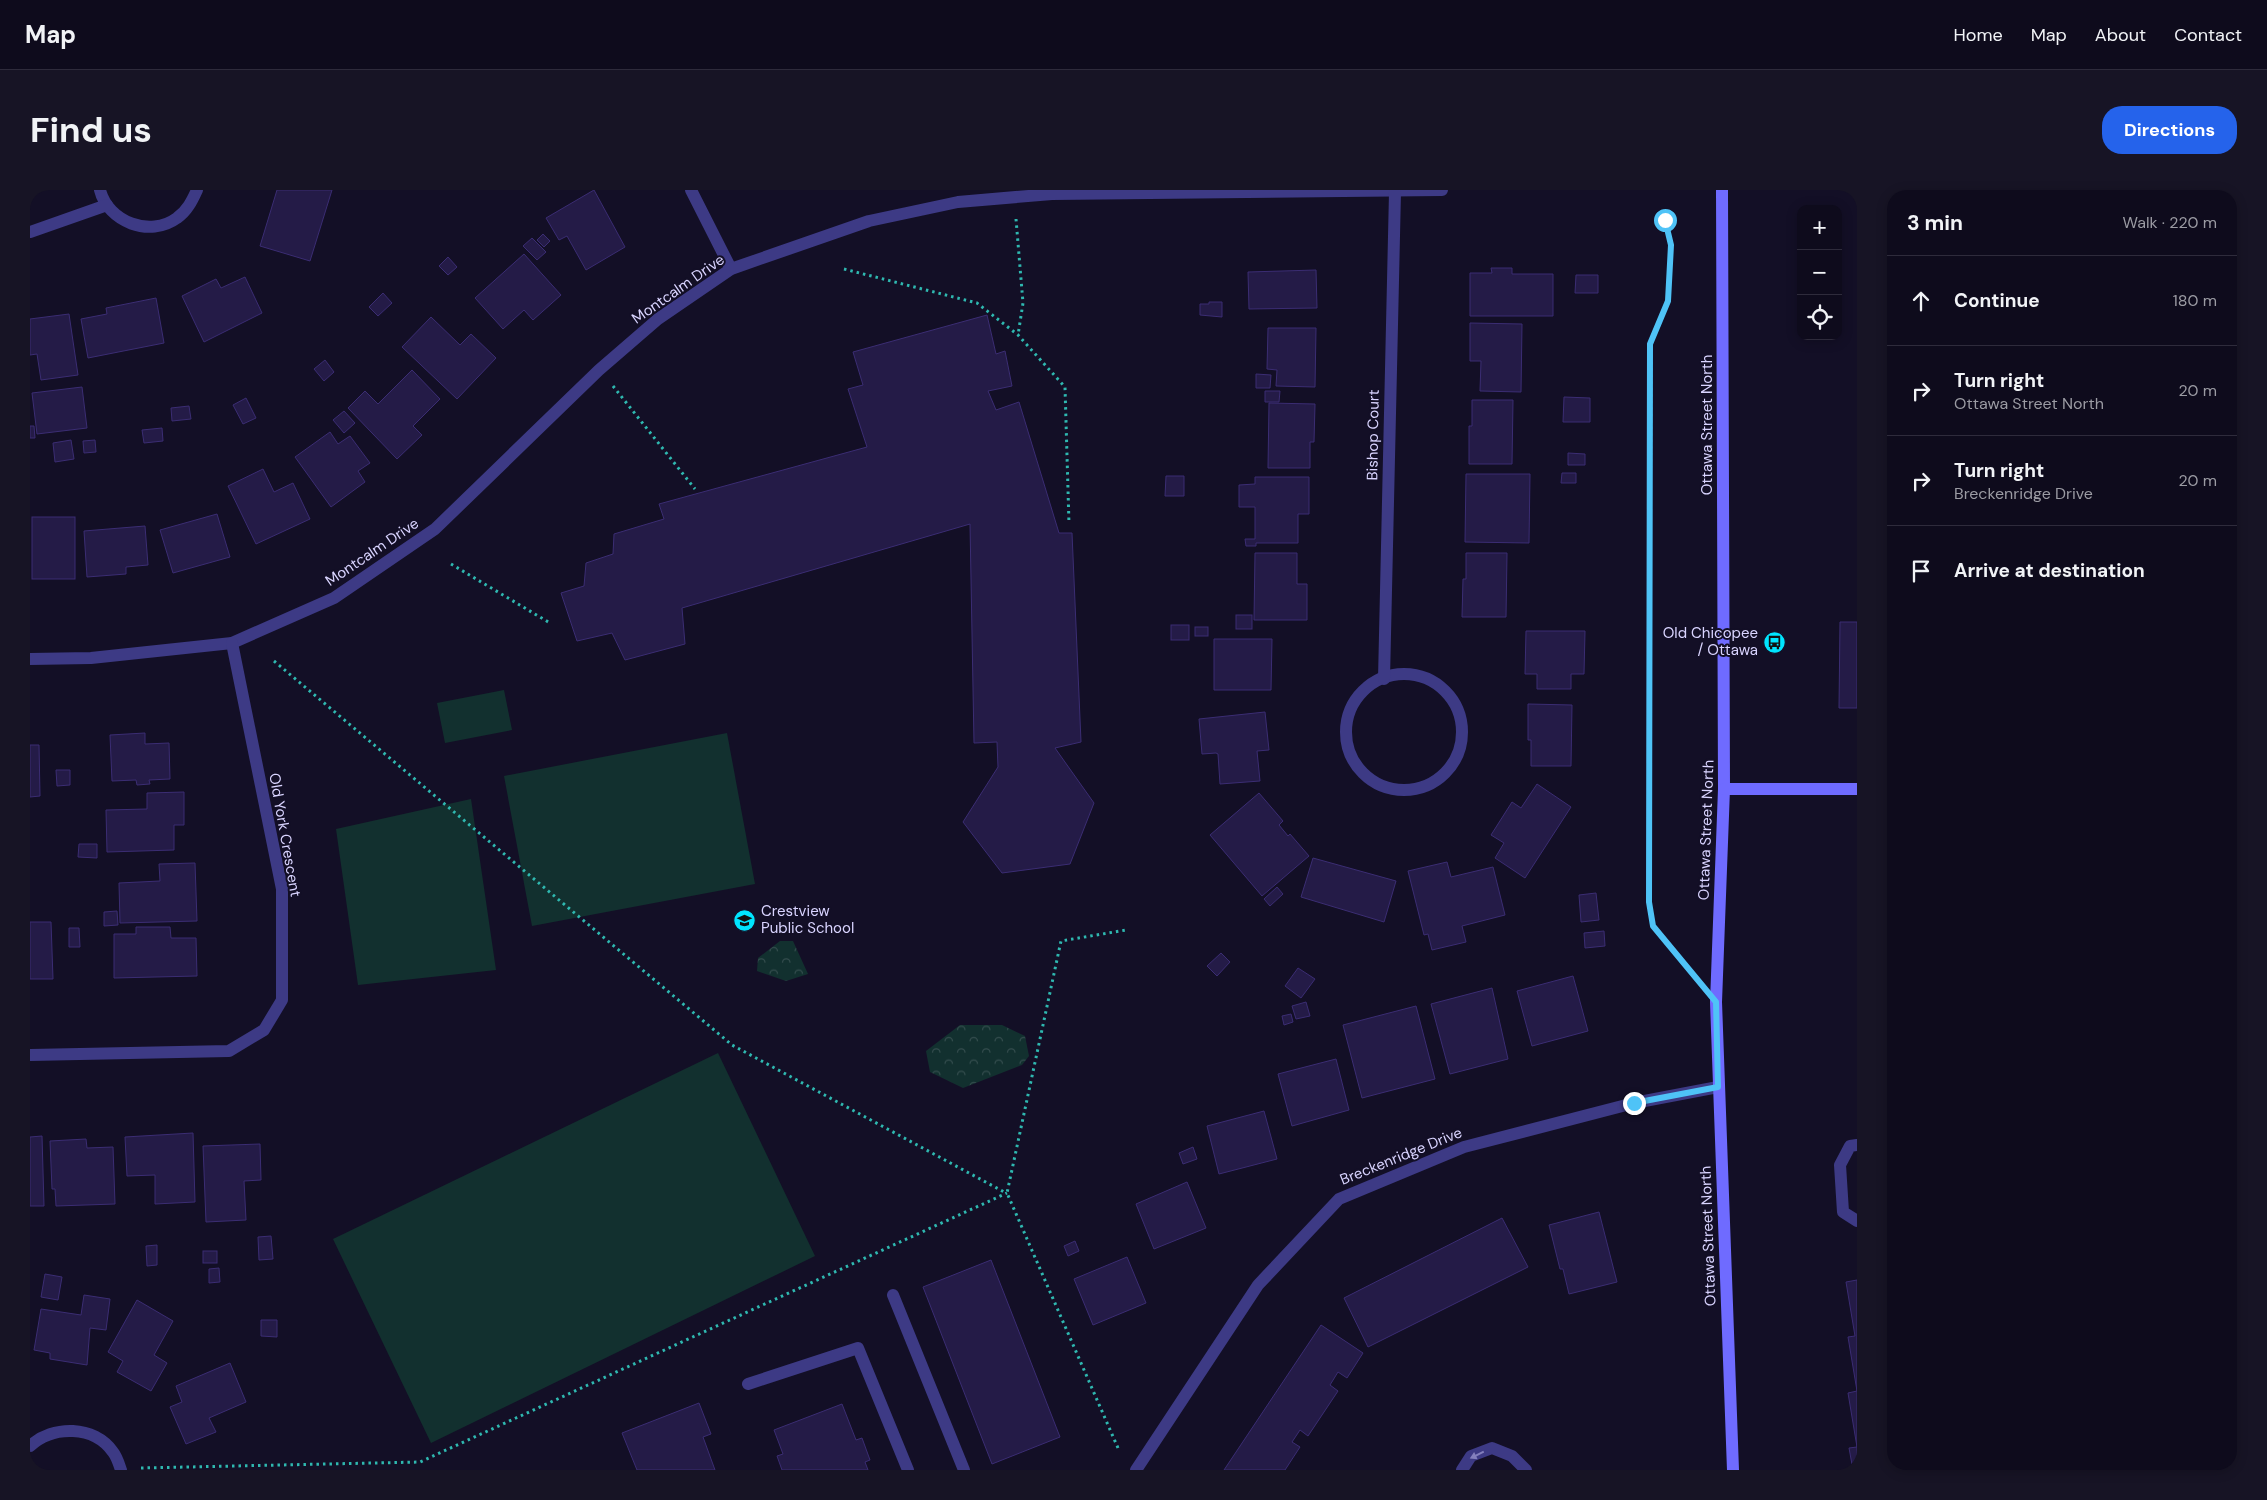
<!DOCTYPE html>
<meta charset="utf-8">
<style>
body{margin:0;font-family:"DM Sans",sans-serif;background:#171425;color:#f1f3f6}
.controls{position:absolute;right:15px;top:15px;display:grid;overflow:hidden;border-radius:10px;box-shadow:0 2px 12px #0003}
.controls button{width:45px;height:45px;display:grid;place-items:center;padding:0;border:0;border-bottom:1px solid #2e2b3b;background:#0e0b1c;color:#f1f3f6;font:25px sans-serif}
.stop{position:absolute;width:15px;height:15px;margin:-11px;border:4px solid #4fc3f7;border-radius:50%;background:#fff}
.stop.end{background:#4fc3f7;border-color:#fff;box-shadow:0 1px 5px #0008}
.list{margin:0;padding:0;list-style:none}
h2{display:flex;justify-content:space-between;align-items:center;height:65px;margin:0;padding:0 20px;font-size:21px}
h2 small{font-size:16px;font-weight:400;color:#9b9ba3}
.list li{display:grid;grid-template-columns:32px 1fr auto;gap:15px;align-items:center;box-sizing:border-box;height:90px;padding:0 20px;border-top:1px solid #2e2b3b}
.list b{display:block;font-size:19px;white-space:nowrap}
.list p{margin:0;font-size:16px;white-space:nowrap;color:#9b9ba3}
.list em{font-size:16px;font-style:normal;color:#9b9ba3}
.icon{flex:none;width:28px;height:28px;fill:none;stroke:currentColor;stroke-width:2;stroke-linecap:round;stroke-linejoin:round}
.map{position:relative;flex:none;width:1827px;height:1280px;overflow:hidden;border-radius:20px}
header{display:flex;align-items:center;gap:30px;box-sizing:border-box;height:70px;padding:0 25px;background:#0e0b1c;border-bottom:1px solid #2e2b3b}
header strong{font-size:24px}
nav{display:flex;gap:28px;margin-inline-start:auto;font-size:18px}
.intro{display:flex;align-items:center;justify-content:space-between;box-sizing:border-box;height:120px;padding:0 30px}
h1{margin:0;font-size:35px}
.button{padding:12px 22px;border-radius:20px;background:#2563eb;color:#fff;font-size:18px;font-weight:700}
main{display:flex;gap:30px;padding:0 30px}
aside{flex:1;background:#0e0b1c;border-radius:20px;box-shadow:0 2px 12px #0003}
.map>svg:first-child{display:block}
</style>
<header>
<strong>Map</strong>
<nav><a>Home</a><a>Map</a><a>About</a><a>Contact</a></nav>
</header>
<div class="intro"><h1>Find us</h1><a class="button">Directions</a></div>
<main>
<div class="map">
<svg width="1827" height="1280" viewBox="0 0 1827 1280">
<defs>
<pattern id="park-crowns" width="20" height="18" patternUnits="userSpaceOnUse" patternTransform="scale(1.25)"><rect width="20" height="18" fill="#12302f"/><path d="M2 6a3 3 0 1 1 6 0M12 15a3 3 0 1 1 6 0" fill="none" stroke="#344d4e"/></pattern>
</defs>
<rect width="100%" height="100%" fill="#130f26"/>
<!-- grass -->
<g fill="#12302f">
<path d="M474,500L482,540L415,553L407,513Z"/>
<path d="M697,543L725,694L502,736L474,586Z"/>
<path d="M441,609L466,780L328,795L306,639Z"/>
<path d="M688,863L785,1066L401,1253L303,1049Z"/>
</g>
<!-- park -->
<g fill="url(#park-crowns)">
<path d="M750,751H763L778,784L756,791L727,781L728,768Z"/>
<path d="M930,835H972L995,846L999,866L992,875L933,898L900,882L896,861Z"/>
</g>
<!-- building -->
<g fill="#241b47" stroke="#3b2d73">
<path d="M247,0H302L280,71L230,56Z"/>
<path d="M564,0L595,57L556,80L537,46L529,50L516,28Z"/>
<path d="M513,44L520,51L514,57L507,50Z"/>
<path d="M502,48L516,62L507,70L493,56Z"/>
<path d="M494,64L531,105L503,130L494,120L473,139L445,108Z"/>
<path d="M418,67L427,77L418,85L409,76Z"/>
<path d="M1461,78H1482V84H1523V126H1440V83H1462Z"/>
<path d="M1286,80L1287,118L1219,119L1218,82Z"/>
<path d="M1546,85H1568V103H1545Z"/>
<path d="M215,87L232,123L174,152L152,106L186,89L191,98Z"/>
<path d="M353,103L362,113L348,126L339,117Z"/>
<path d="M126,108L134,153L58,168L51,129L77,124L76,118Z"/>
<path d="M1179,112H1192V127L1170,125V114H1179Z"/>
<path d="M39,124L48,185L11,190L7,164L0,165V129Z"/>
<path d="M957,125L966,164L975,161L982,196L958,201L966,220L989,212L1029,343H1042L1051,552L1025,558L1064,613L1040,674L972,683L933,632L968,577L967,552L944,553L940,334L652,418L655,454L595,470L582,443L547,451L531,403L554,396L556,373L583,364L584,344L634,329L629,314L837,257L818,199L833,195L823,162Z"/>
<path d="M401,127L430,155L441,144L466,168L427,209L372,157Z"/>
<path d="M1440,133L1492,134L1491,202L1450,201L1451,171H1440Z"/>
<path d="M1238,138H1286L1285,197L1246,196L1247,180L1237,179Z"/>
<path d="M295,170L304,182L294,191L284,179Z"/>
<path d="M382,180L410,209L383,236L392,245L367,269L318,218L335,201L348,214Z"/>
<path d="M1226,184L1241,185L1240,198H1226Z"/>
<path d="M52,197L57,238L7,244L2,203Z"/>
<path d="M1235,201H1250L1249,212H1235Z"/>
<path d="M1534,207L1560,208V232H1533Z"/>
<path d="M216,208L226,228L213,234L203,215Z"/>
<path d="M1442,210H1483L1482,274H1439V236H1442Z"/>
<path d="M1239,213L1285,214L1284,252H1280V278H1238Z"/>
<path d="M159,216L161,229L142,231L141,218Z"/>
<path d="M314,221L325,233L314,243L303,230Z"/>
<path d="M0,236H4L5,248H0Z"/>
<path d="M132,238L133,251L114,253L112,240Z"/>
<path d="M300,242L308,254L320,246L340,273L328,281L335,292L301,317L265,267Z"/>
<path d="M41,250L44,269L25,272L23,253Z"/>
<path d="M65,250L66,262L54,263L53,251Z"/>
<path d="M1538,263L1555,264V275H1538Z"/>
<path d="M233,279L244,302L263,293L280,329L226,354L198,296Z"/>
<path d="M1532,283H1546V293H1531Z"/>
<path d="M1436,284H1500L1499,353L1435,352Z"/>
<path d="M1136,286H1154V306H1135Z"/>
<path d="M1225,287H1279V324H1268V353H1226V356H1216L1215,349H1225V317H1209V295L1225,294Z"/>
<path d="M187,324L200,367L143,383L130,340Z"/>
<rect x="2" y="327" width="43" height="62"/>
<path d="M115,336L118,375L96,377V384L57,387L54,341Z"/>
<path d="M1225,363H1267V394H1277V430H1224Z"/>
<path d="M1436,363H1477L1476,427H1432L1433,389H1436Z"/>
<rect x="1206" y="425" width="16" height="14"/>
<path d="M1810,432H1827V518H1809Z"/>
<rect x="1141" y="435" width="18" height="15"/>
<rect x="1165" y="437" width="13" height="9"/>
<path d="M1496,441H1555L1554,484H1541V499H1507V484H1495Z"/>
<path d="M1184,449H1242L1241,500H1184Z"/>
<path d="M1498,514L1542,515L1541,576H1501V550H1498Z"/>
<path d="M1235,522L1239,560L1227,561L1230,591L1190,594L1188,564L1186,563L1172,564L1169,529Z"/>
<path d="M115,543V554L139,553L140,589L119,590L120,594L107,595L106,590L82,591L80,545Z"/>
<path d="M0,555H9L10,606L0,607Z"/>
<path d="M26,580H40V595L27,596Z"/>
<path d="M1507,594L1541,617L1495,688L1465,668L1474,653L1461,645L1482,612L1491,618Z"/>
<path d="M154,602V635H144V660L77,662L76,620L117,619V603Z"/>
<path d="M1229,603L1253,631L1249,635L1258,646L1260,644L1279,666L1232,706L1180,645Z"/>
<path d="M49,654H67V668L48,667Z"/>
<path d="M1283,668L1366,691L1354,732L1271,707Z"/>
<path d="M1417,672L1421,687L1463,677L1475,725L1432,736L1436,752L1402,760L1398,744L1394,745L1378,681Z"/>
<path d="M165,673L167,731L90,733L89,693L130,691L129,674Z"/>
<path d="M1247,697L1253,704L1240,716L1234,709Z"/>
<path d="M1566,703L1569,730L1551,732L1549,705Z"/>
<path d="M87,721L88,735L74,736V722Z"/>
<path d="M0,732H21L23,789H0Z"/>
<path d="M106,737H140L141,748H166L167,786L84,788V744H106Z"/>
<path d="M39,738H49L50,757H39Z"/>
<path d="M1574,741L1575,756L1555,758L1554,743Z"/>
<path d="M1191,763L1200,772L1187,786L1177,776Z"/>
<path d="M1268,778L1285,789L1271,808L1255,796Z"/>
<path d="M1543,786L1558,841L1502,856L1487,801Z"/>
<path d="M1462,798L1478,869L1420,884L1401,814Z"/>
<path d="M1276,812L1280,826L1266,829L1262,816Z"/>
<path d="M1386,816L1405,889L1332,908L1313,835Z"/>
<path d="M1261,824L1263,832L1254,835L1252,826Z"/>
<path d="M1306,869L1319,920L1262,936L1248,884Z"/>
<path d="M1234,921L1247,969L1189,984L1177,936Z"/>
<path d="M163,943L165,1012L125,1014V985L97,986L95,947Z"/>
<path d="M12,946L14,1016H0V947Z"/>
<path d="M56,949L57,958L83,957L85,1014L26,1016L25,999H22L20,951Z"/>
<path d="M230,954L231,990L214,991L216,1030L176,1032L173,956Z"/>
<path d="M1163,957L1167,969L1153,974L1149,963Z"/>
<path d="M1157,992L1176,1038L1124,1059L1106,1014Z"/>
<path d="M1569,1022L1587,1092L1539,1104L1533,1079H1530L1519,1035Z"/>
<path d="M1472,1028L1498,1077L1338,1157L1314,1108Z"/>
<path d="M241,1046L243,1069L229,1070L228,1047Z"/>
<path d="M1045,1051L1049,1061L1038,1066L1034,1056Z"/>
<path d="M127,1055V1075L117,1076L116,1056Z"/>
<rect x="173" y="1061" width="14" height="12"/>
<path d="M1097,1067L1116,1113L1063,1135L1044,1089Z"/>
<path d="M961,1070L1030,1247L962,1274L893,1097Z"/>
<path d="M189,1078L190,1092L179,1093V1079Z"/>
<path d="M15,1084L32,1087L28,1110L11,1107Z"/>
<path d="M1827,1090V1280H1823L1819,1258L1827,1257L1818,1203L1827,1201L1818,1147L1825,1146L1816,1092Z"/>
<path d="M54,1105L80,1109L76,1140L60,1138L57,1175L20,1169V1163L4,1160L11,1119L51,1125Z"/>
<path d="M107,1110L143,1131L124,1165L137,1173L121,1201L87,1182L93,1171L78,1162Z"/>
<path d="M231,1130H247V1147L231,1146Z"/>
<path d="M1291,1135L1333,1163L1317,1188L1308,1182L1300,1195L1308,1201L1278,1246L1270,1240L1262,1252L1270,1257L1255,1280H1194Z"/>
<path d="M200,1173L216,1212L179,1228L186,1242L156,1254L140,1217L152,1212L146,1196Z"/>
<path d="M669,1213L681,1244L673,1247L685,1280H607L592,1243Z"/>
<path d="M812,1214L826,1250L832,1248L840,1270L835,1272L838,1280H752L747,1266L753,1264L744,1240Z"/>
</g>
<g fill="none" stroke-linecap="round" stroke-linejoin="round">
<!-- path -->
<g stroke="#2fb8b0" stroke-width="3" stroke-dasharray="2.5 4" stroke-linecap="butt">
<path d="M1633,20L1641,55L1638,111L1621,154L1619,712L1623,736L1665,787"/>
<path d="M986,29L993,113L988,145"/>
<path d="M814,79L947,113L988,145L1035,197L1039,334"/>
<path d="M583,196L665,299"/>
<path d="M421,374L520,433"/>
<path d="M244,471L702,855L976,1003"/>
<path d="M1088,1258L977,1003L1031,751L1096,740"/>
<path d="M111,1278L390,1272L977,1003"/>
</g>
<!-- lane -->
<g stroke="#3d3a85" stroke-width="12">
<path d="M1827,955L1820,956L1810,975L1813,1022L1827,1031"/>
<path d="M863,1105L934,1280"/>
<path d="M718,1194L828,1158L878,1280"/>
<path d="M1432,1280L1441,1266L1462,1258L1482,1266L1496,1280"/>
</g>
<!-- street -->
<g stroke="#3d3a85" stroke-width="12">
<path d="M70,0C78,32 120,48 147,28C157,21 162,11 167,0"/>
<path d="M661,0L701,79"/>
<path d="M0,42L77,15"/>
<path d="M0,469L61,468L202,453L304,408L405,339L569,180L628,129L701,79L839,31L928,12L1022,4L1412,0"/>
<circle cx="1374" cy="542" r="58"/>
<path d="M1354,489L1365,2"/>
<path d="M0,865L199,861L234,840L252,810V699L202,453"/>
<path d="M0,1256C23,1235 64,1235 83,1262C87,1267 89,1274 91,1280"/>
<path d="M1106,1280L1228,1095L1309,1009L1434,957L1604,913L1688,897"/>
</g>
<!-- secondary -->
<g stroke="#6f6bff" stroke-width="12">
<path d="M1692,0L1694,599L1686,812L1703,1280"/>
<path d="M1694,599H1827"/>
</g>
</g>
<!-- one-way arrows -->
<defs><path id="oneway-solid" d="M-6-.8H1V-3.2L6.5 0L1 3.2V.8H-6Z" transform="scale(1.25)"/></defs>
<use fill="#837fbc" href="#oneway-solid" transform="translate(1447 1265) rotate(154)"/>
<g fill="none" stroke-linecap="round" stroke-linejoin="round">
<!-- route -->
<path stroke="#4fc3f7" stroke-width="6" d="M1604,913L1688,897L1686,812L1623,736L1619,712L1620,154L1638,111L1641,55L1635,30"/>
</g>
<!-- icons -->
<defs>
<symbol id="bus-disc" viewBox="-11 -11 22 22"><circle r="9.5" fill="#00e5ff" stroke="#130f26"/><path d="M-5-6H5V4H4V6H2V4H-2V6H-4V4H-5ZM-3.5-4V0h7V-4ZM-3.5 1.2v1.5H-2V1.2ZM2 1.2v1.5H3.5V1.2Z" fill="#111"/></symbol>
<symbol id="school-disc" viewBox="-11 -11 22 22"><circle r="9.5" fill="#00e5ff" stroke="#130f26"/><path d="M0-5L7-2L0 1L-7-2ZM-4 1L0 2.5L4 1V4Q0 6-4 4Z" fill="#111"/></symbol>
</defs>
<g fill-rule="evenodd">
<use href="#bus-disc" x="1732" y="440" width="25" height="25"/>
<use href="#school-disc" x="702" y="718" width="25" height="25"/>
</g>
<g text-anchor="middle" stroke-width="4" stroke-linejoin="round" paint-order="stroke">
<!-- street labels -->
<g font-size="15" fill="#d9d4ff" stroke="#130f26">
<text transform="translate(648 99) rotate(-35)" y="5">Montcalm Drive</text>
<text transform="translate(1677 235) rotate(-90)" y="5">Ottawa Street North</text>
<text transform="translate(1343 245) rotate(-89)" y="5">Bishop Court</text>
<text transform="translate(342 362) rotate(-34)" y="5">Montcalm Drive</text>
<text transform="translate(1676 640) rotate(-88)" y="5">Ottawa Street North</text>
<text transform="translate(255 645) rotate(80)" y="5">Old York Crescent</text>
<text transform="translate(1371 966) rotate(-22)" y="5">Breckenridge Drive</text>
<text transform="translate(1678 1046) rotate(-92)" y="5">Ottawa Street North</text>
</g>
<!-- poi labels -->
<g font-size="15" fill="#d9d4ff" stroke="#130f26" text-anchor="end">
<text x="1728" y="448">Old Chicopee<tspan x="1728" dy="17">/ Ottawa</tspan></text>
<text x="731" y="726" text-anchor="start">Crestview<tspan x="731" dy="17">Public School</tspan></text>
</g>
</g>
</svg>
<div class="controls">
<button>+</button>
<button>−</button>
<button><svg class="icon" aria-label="locate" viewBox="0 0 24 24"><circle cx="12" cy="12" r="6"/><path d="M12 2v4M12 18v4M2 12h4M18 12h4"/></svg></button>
</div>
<div class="stop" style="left:1635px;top:30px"></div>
<div class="stop end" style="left:1604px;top:913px"></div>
</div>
<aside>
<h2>3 min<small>Walk · 220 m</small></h2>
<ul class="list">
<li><svg class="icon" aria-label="ahead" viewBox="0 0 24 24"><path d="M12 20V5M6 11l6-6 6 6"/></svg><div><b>Continue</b></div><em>180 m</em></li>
<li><svg class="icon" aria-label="right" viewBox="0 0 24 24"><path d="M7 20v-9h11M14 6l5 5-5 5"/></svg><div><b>Turn right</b><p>Ottawa Street North</p></div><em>20 m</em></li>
<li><svg class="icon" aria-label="right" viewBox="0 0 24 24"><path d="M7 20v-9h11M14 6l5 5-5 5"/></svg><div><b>Turn right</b><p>Breckenridge Drive</p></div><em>20 m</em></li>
<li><svg class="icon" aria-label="arrive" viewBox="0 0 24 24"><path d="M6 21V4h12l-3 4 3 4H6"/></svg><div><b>Arrive at destination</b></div></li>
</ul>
</aside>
</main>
